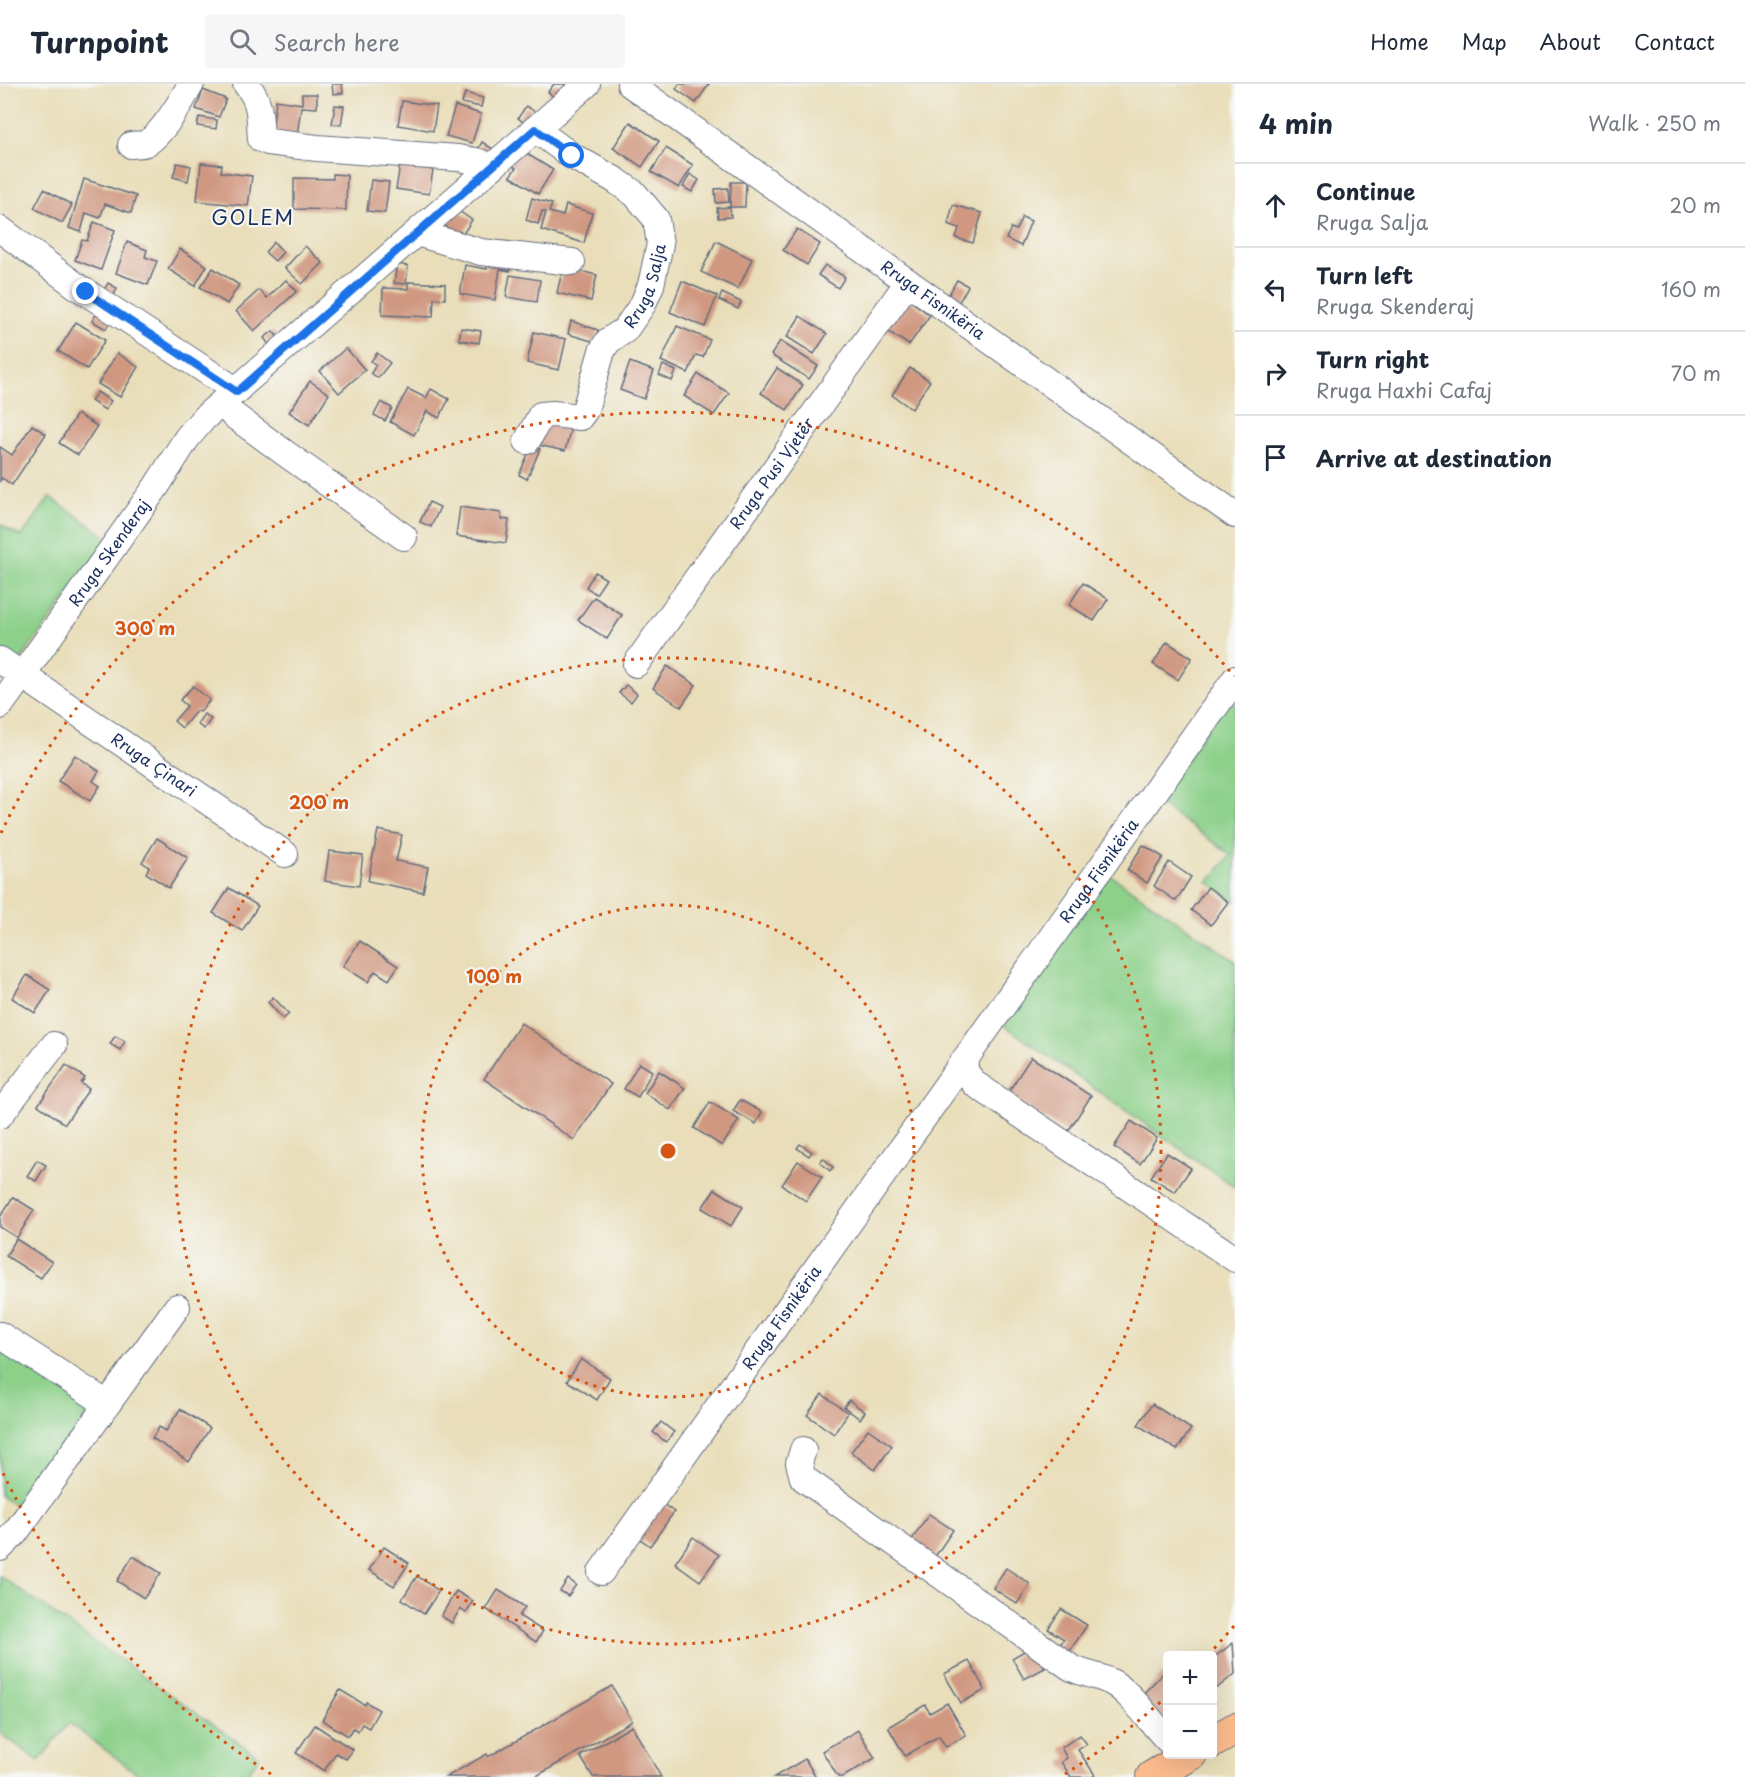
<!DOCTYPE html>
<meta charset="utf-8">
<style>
body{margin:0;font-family:"Playpen Sans",sans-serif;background:#f6f6f7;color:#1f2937}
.controls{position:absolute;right:18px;bottom:18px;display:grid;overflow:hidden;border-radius:6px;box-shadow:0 6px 24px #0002}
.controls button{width:54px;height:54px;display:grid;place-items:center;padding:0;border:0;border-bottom:2px solid #e0e1e3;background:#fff;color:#1f2937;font:30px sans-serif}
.stop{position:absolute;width:18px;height:18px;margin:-14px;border:4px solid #1a73e8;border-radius:50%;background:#fff}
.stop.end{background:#1a73e8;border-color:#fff;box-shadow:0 2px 6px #0008}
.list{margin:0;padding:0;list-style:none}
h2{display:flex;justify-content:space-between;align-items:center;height:78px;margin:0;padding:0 24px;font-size:26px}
h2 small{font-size:20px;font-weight:400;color:#747a83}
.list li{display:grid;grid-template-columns:39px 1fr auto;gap:18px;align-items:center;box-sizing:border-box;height:84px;padding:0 24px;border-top:2px solid #e0e1e3}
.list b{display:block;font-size:22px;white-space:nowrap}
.list p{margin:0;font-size:20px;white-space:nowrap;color:#747a83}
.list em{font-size:20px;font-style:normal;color:#747a83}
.icon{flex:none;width:33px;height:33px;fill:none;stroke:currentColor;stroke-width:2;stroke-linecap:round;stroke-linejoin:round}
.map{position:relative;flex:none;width:1235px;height:1693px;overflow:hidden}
header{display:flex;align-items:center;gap:36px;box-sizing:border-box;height:84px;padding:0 30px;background:#fff;border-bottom:2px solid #e0e1e3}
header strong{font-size:28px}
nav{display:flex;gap:33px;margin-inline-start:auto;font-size:21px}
.search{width:420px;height:54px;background:#f6f6f7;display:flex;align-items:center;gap:15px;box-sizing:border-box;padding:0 21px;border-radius:6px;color:#747a83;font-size:22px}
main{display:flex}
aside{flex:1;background:#fff}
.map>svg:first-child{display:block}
</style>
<header>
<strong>Turnpoint</strong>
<div class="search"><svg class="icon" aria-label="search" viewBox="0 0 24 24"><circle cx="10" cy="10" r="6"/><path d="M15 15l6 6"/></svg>Search here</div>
<nav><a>Home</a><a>Map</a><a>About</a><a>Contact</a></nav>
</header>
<main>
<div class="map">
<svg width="1235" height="1693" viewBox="0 0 1235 1693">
<rect width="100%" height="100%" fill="#f6f6f2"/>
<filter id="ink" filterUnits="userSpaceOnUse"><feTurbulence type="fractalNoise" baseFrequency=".0167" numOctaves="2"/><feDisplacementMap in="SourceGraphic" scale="12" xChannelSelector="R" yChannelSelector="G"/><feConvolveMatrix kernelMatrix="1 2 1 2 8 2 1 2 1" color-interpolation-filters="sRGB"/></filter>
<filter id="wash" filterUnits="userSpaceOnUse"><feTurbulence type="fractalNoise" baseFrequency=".008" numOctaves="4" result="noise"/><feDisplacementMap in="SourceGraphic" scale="24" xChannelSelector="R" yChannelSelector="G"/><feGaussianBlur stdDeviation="1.35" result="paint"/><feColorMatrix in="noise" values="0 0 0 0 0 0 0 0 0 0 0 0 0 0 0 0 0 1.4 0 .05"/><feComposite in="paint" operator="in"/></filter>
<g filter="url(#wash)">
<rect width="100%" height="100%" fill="#e9deb9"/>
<!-- green -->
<g fill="#8cd08a" stroke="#548074" stroke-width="1.5">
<path d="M50,413L110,455L16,582L0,571V440L21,453Z"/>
<path d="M1235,604V818L1208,798L1231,771L1157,718Z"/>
<path d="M1106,788L1235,877V1103L1001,939Z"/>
<path d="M0,1256L95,1322L24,1428L0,1411Z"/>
<path d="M0,1492L259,1673L245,1693H142L69,1639L39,1677L0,1649Z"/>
</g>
<g id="blocks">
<!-- building -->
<g fill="#d09881">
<path d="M332,0H342L343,9L333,10Z"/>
<path d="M554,0H566L555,14L548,8Z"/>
<path d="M679,0H709L696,19L676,5Z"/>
<path d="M203,6L226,15L219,33L196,25Z"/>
<path d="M465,9L483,14L481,23L462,19Z"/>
<path d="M302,10H317V24L301,23L297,52L272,48L276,16L302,20Z"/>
<path d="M402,17L437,22L433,47L398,41Z"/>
<path d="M335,21L344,22L341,41L332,40Z"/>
<path d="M455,22L481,30L472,59L446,52Z"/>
<path d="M526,22L535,28L527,41L518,34Z"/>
<path d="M199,33L217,36L216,45L197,42Z"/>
<path d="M630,38L659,57L642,83L613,64Z"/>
<path d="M482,58L493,65L486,77L475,70Z"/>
<path d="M516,63L553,86L538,110L510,92L516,84L506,78Z"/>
<path d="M666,64L693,81L679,104L651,88Z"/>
<path d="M177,79L191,82L188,97L173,93Z"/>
<path d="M201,79L222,81L221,88L252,92L248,122L197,117Z"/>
<path d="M400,81L433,86L429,110L396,105Z"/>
<path d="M333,90L347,91L346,126L294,125V94L333,95Z"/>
<path d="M690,90L699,96L692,108L683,103Z"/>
<path d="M84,95L136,112L131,129L105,120L100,134L86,129L81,148L69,144Z"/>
<path d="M371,96L389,98L385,129L367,127Z"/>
<path d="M731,98H746L745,123H730Z"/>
<path d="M728,104L729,118L716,119L715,105Z"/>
<path d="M44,105L72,121L62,139L34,124Z"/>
<path d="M532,114L552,120L549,128L563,132L566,121L592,129L584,159L541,146L546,128L542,127L538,140L526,136Z"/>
<path d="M953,121L982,129L973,159L956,154L959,144L948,140Z"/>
<path d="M451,122L472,136L461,153L440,139Z"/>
<path d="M730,123L731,133L718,134L717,124Z"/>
<path d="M1022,133L1031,137L1021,162L1006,155L1011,144L1016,146Z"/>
<path d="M94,138L115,146L101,186L75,176L82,156L87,157Z"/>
<path d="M797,145L820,160L807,181L783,166Z"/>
<path d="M716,157L752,175L738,205L701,188Z"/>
<path d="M127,158L147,166L145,173L157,177L148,201L116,189Z"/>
<path d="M274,158L283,168L275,177L265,168Z"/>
<path d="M305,162L323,179L302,200L285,184Z"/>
<path d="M180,165L207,182L195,202L168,185Z"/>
<path d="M489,172L512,176L510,187L500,185L495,216L460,210L465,181L487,185Z"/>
<path d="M397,180L408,182L406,200L394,199Z"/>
<path d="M825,181L845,193L838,204L818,191Z"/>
<path d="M563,183L597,191L591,217L557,209Z"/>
<path d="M213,184L239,201L227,220L200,203Z"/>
<path d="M510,191L540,196L537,218L506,213Z"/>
<path d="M286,196L297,207L254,247L236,227L259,206L267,214Z"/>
<path d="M957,196L968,202L959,218L948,212Z"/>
<path d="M682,197L717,212L705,243L670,228Z"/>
<path d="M408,198L445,200V215L434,214L433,233L382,231L383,204L408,205Z"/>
<path d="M108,199L117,204L113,213L103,208Z"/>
<path d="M722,209L741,218L738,225L719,216Z"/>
<path d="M902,211L930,231L909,261L880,242Z"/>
<path d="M99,225L113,233L106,245L92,237Z"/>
<path d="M800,232L827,250L814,270L787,253Z"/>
<path d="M571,237L598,246L595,258L568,250Z"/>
<path d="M76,238L105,256L87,285L58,267Z"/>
<path d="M677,242L710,256L703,273L696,271L688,289L661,277Z"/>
<path d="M461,244L481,247L479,259L459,256Z"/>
<path d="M273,247L279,255L270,262L264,254Z"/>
<path d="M534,248L566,255L559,286L527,279Z"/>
<path d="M780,257L818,282L809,295L771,271Z"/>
<path d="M346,264L365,286L339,309L320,287Z"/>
<path d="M117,269L138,283L120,313L98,300Z"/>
<path d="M377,269L390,279L378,294L371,289L376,281L371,277Z"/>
<path d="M630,278L654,287L644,315L620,306Z"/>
<path d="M663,281L676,287L672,297L659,291Z"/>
<path d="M777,284L803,301L787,326L761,309Z"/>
<path d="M910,284L930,297L912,325L892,311Z"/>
<path d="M698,290L729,309L714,331L684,312Z"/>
<path d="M310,297L329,310L309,341L289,328Z"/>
<path d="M408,305L426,314L431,305L449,315L439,334L427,327L414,351L390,338Z"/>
<path d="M97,308L111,317L105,326L91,317Z"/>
<path d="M381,318L392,324L385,337L374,331Z"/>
<path d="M77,330L97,342L78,371L59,359Z"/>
<path d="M540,335L571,343L565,367L534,360Z"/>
<path d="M32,341L46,350L12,401L2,394L0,397V363L12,371Z"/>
<path d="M532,361L540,365L527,395L519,391Z"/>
<path d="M429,418L440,423L431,443L420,438Z"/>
<path d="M460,423L501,429V435L509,436L506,459L456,452Z"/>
<path d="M595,488L606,495L596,510L586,503Z"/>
<path d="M1083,499L1108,515L1094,537L1069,521Z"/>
<path d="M594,513L622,531L607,555L578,536Z"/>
<path d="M1167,558L1192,574L1178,596L1153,580Z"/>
<path d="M667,582L696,601L681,623L653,604Z"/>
<path d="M626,601L637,610L631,618L619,609Z"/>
<path d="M193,602L210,616L200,628L197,626L182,644L174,637L187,622L180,616Z"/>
<path d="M204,630L211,635L204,645L197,640Z"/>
<path d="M75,671L99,687L93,697L100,702L90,717L58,697Z"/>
<path d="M378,746L402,751L396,777L428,783L423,808L368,797Z"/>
<path d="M157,754L188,774L169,804L146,789L149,783L142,778Z"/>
<path d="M1143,761L1163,773L1147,799L1127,786Z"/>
<path d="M329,767L363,771L359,802L325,797Z"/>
<path d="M1169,778L1191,793L1176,817L1154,802Z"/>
<path d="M1208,803L1228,818L1211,841L1191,826Z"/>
<path d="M229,804L258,822L242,847L213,829Z"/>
<path d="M360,857L398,882L389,896L375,887L368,898L343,882Z"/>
<path d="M27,891L50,906L35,929L12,914Z"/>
<path d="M273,913L289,930L283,935L268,918Z"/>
<path d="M521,939L611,1000L574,1056L484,995Z"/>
<path d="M115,952L125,957L120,966L110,960Z"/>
<path d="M1031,973L1091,1012L1067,1049L1007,1010Z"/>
<path d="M639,979L652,987L638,1013L624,1005Z"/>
<path d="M66,981L85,994L81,999L89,1005L65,1040L38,1021Z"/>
<path d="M659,987L685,1004L670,1026L645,1009Z"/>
<path d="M740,1016L762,1028L756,1040L733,1027Z"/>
<path d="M710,1018L739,1036L722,1062L694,1044Z"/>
<path d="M1131,1037L1157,1054L1140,1080L1114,1063Z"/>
<path d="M800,1060L812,1068L809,1072L797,1064Z"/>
<path d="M1167,1069L1191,1084L1175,1108L1151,1093Z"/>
<path d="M823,1074L833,1083L830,1087L820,1078Z"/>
<path d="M37,1076L46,1081L36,1097L27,1092Z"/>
<path d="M798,1077L822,1093L806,1117L782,1101Z"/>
<path d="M715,1105L743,1123L731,1142L702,1124Z"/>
<path d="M13,1113L34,1126L17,1154L0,1143V1133Z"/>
<path d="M16,1155L52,1178L41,1194L6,1172Z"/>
<path d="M581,1275L610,1294L597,1316L567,1297Z"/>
<path d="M822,1310L848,1329L834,1350L807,1331Z"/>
<path d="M849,1316L865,1328L860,1335L844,1323Z"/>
<path d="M1152,1320L1191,1345L1177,1366L1138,1341Z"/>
<path d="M180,1325L210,1344L189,1378L152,1354L159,1343L166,1347Z"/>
<path d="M661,1338L674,1348L666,1358L653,1348Z"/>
<path d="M868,1345L892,1362L875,1386L851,1368Z"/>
<path d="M663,1420L674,1428L650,1462L639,1454Z"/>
<path d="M929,1430L953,1446L934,1474L910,1458Z"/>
<path d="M693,1453L719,1471L700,1497L675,1479Z"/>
<path d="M384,1463L409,1479L394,1502L369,1486Z"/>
<path d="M133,1472L161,1489L144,1514L117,1497Z"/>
<path d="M1006,1484L1030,1500L1017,1520L993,1504Z"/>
<path d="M417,1492L439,1507L424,1530L402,1515Z"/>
<path d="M568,1495L576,1501L568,1512L560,1507Z"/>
<path d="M498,1506L525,1523L519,1532L543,1547L536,1558L486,1525Z"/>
<path d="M456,1507L473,1517L466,1529L460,1525L452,1539L441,1532Z"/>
<path d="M1061,1525L1087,1541L1066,1573L1056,1567L1064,1555L1048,1545Z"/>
<path d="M1233,1559L1235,1590L1217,1604L1212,1598V1575Z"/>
<path d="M1033,1562L1045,1584L1024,1595L1012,1574Z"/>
<path d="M969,1577L985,1606L961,1619L944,1590Z"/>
<path d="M1168,1584V1640L1140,1613Z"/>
<path d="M612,1602L632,1637L535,1693H446L487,1670L488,1673Z"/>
<path d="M340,1606L365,1621L366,1618L379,1626L369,1644L362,1640L358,1647L353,1644L348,1652L322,1636Z"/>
<path d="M947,1619L966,1651L946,1663L939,1652L905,1672L888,1643L925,1621L930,1629Z"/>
<path d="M315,1641L353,1666L346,1675L336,1669L324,1687L296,1669Z"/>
<path d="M632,1642L661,1693H593L580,1672Z"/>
<path d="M858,1646L875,1674L843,1693H838L822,1667Z"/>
<path d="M1080,1651L1087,1660L1078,1666L1095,1691L1092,1693H1071L1061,1678L1067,1674L1061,1664Z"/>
<path d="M805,1675L816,1693H774Z"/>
</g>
</g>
</g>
<g filter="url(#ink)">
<use href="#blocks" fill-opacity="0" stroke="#636c7e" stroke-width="1.5"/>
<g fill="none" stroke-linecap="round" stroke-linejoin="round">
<defs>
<g id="minor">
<path d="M246,0C262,19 259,32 261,55L268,58L317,64L458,74L476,77L492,83"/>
<path id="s1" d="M630,0L1235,431"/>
<path d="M131,61C136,60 143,61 146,59C161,52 183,15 191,0"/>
<path d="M0,145L78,203L237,307"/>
<path d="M417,149L481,168L572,178"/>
<path d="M223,320L233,331L289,372L404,453"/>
<path id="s2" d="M527,357L541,331L553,330L580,333L585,326L602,267L608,257L625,246L643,220L651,201L660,160L656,135L635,110L615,96L572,72L535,45"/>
<path id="s3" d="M0,576L285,770"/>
<path id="s4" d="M636,580L908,198"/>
<path id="s5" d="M0,622L156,403L187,354L204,334L587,0"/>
<path d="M963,978L967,990L975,1000L1235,1175"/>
<path d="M0,1031L54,961"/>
<path d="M0,1251L95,1312L100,1316L101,1328"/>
<path d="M803,1366L799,1379L803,1394L1070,1583C1084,1591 1099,1591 1113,1599C1133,1611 1151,1639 1168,1656"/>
<path d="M0,1464L15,1449L177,1223"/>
<path id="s6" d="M601,1488L1235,595"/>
</g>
<g id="major">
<path d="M1212,1658L1235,1645"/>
<path d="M1152,1693L1191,1670"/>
</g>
</defs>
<!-- minor casing -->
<use href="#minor" stroke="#636c7e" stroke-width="28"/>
<!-- major casing -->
<use href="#major" stroke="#636c7e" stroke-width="34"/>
<!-- minor -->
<use href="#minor" stroke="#fff" stroke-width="26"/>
<!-- major -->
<use href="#major" stroke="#fbbb8d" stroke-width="32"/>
</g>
</g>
<g fill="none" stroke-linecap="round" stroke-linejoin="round" filter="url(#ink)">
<!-- route -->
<path stroke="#1a73e8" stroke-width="8" d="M86,208L237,308L535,45L572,72"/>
</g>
<!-- distance rings -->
<g fill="none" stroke="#d45514" stroke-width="3" stroke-dasharray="3 6">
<circle cx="668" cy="1067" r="246"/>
<circle cx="668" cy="1067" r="493"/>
<path d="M1234 1542A739 739 0 0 1 1208 1571M1167 1612A739 739 0 0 1 1065 1690M271 1690A739 739 0 0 1 1 1385M1 749A739 739 0 0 1 1234 592"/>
</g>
<g text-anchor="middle" stroke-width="4.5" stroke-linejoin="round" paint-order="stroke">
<!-- street labels -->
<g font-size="16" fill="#1b2f5e" stroke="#f6f6f2">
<text dy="6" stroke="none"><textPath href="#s2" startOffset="220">Rruga Salja</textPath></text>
<text dy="6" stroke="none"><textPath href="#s1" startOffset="372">Rruga Fisnikëria</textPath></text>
<text dy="6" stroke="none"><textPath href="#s4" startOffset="234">Rruga Pusi Vjetër</textPath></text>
<text dy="6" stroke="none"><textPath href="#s5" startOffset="188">Rruga Skenderaj</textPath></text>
<text dy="6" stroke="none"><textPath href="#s3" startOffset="186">Rruga Çinari</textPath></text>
<text dy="6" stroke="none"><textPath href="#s6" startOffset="860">Rruga Fisnikëria</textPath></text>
<text dy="6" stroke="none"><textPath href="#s6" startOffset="312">Rruga Fisnikëria</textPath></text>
</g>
<!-- quarter labels -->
<g font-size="20" letter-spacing="1.5" fill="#1b2f5e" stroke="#f6f6f2">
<text x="253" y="141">GOLEM</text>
</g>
</g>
<circle cx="668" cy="1067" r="9" fill="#d45514" stroke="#f6f6f2" stroke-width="3"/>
<g font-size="18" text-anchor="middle" font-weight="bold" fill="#d45514" stroke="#f6f6f2" stroke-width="4.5" stroke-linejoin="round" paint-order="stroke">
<text x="145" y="551">300 m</text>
<text x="319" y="725">200 m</text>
<text x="494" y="899">100 m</text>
</g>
</svg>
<div class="controls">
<button>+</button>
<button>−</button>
</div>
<div class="stop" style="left:572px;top:72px"></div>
<div class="stop end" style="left:86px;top:208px"></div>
</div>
<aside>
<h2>4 min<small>Walk · 250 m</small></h2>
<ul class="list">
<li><svg class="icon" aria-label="ahead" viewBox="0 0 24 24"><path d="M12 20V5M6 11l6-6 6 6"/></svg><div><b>Continue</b><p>Rruga Salja</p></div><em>20 m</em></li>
<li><svg class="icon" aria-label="left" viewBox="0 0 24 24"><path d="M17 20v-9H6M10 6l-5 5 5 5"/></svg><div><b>Turn left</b><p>Rruga Skenderaj</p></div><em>160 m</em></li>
<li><svg class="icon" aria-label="right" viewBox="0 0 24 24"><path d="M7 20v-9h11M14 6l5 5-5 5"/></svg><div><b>Turn right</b><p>Rruga Haxhi Cafaj</p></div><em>70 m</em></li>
<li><svg class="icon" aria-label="arrive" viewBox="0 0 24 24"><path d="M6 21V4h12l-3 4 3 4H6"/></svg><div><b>Arrive at destination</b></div></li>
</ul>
</aside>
</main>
